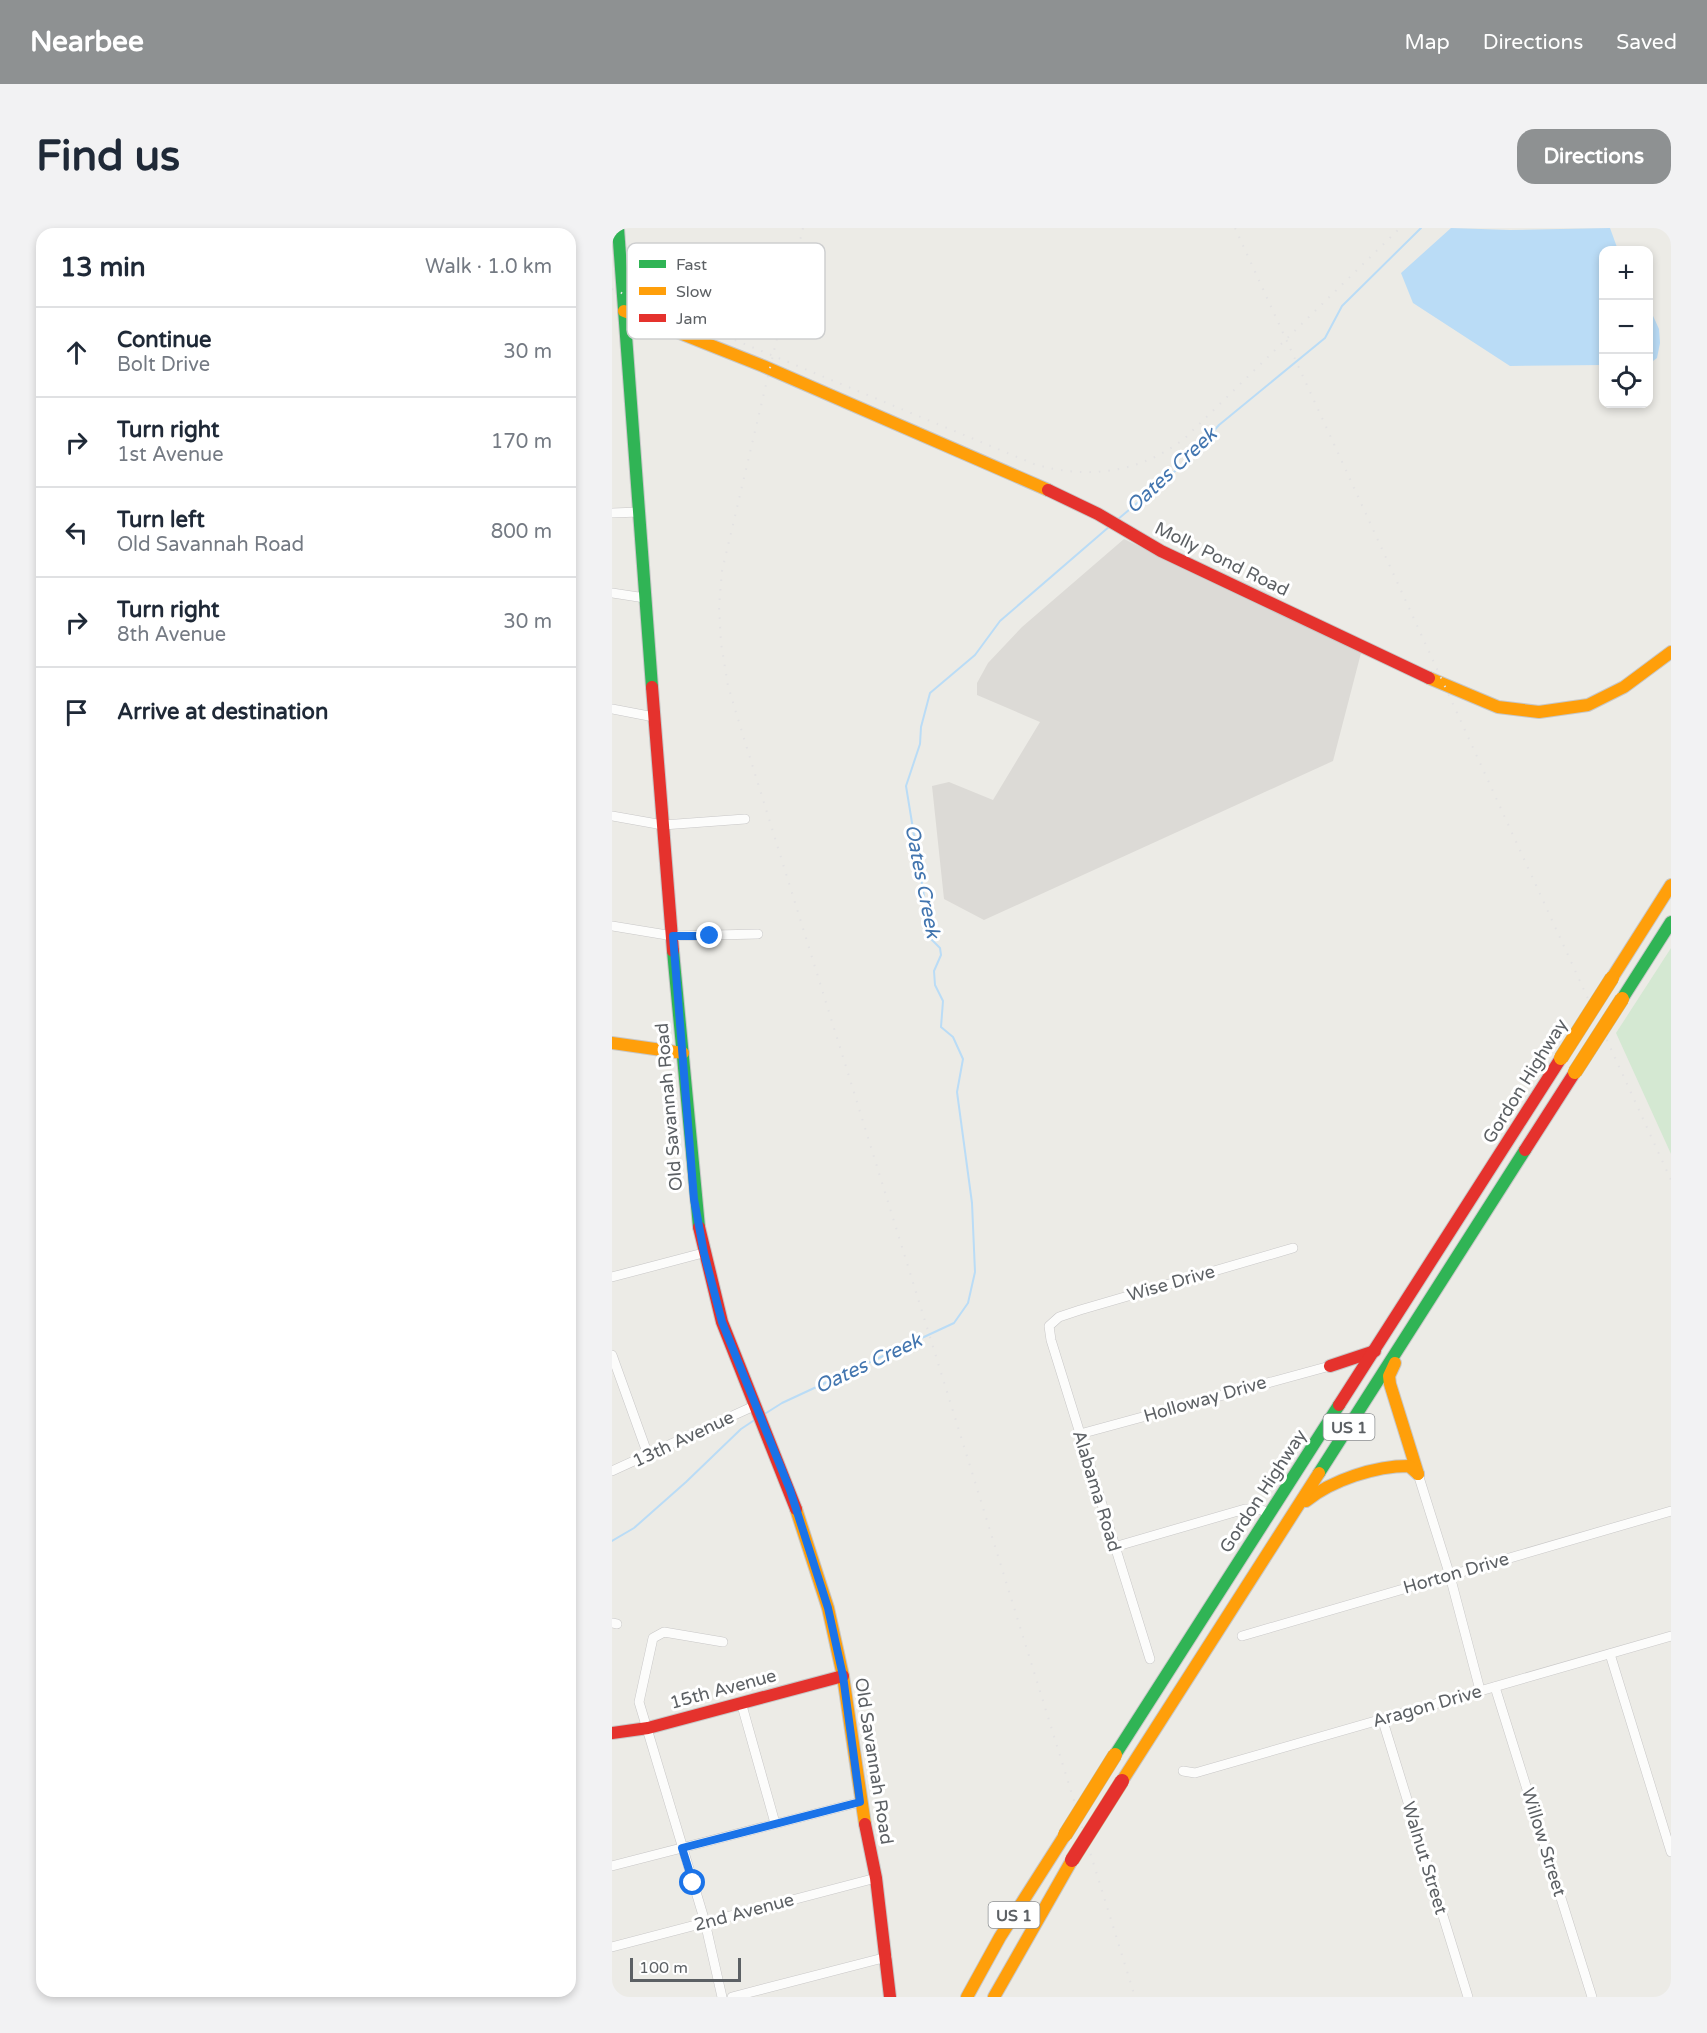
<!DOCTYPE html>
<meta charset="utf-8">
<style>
body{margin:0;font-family:"Varela Round",sans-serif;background:#f2f2f3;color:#1f2937}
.controls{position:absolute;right:18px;top:18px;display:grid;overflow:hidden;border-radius:12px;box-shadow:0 3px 9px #0003}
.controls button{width:54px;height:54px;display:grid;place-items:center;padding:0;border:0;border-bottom:2px solid #e0e1e3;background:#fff;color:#1f2937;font:30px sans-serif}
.scale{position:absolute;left:18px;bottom:15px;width:111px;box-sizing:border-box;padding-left:6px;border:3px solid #5c6064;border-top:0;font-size:16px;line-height:21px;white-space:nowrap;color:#5c6064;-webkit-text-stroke:4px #fff;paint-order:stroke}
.stop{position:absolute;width:18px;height:18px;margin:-14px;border:4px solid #1a73e8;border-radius:50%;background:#fff}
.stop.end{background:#1a73e8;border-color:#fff;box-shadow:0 2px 6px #0008}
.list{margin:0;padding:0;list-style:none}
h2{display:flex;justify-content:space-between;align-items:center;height:78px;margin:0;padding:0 24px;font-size:26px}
h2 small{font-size:20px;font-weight:400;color:#747a83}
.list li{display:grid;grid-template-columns:39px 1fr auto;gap:18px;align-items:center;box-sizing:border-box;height:90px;padding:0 24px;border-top:2px solid #e0e1e3}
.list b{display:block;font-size:22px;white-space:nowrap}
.list p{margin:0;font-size:20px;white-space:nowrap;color:#747a83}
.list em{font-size:20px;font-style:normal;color:#747a83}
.icon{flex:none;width:33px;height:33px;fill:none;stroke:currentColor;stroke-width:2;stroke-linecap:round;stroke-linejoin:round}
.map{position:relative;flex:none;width:1059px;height:1769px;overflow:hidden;border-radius:18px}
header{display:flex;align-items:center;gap:36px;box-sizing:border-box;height:84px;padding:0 30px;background:#8e9192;color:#fff}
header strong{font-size:28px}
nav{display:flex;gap:33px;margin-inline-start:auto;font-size:21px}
.intro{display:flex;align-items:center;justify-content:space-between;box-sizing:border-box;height:144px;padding:0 36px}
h1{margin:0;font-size:42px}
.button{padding:15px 27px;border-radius:18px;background:#8e9192;color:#fff;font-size:21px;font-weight:700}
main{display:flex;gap:36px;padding:0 36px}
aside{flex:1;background:#fff;border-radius:18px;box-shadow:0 3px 9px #0003}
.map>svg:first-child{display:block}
</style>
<header>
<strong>Nearbee</strong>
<nav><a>Map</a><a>Directions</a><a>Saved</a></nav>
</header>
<div class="intro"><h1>Find us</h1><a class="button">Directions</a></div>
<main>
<aside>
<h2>13 min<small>Walk · 1.0 km</small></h2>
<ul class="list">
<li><svg class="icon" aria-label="ahead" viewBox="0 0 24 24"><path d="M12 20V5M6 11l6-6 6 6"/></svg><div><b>Continue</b><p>Bolt Drive</p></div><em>30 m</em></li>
<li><svg class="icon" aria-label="right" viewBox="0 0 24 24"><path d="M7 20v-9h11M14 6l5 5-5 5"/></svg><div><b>Turn right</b><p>1st Avenue</p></div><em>170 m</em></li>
<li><svg class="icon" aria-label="left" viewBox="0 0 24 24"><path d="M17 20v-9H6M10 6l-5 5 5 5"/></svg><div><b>Turn left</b><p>Old Savannah Road</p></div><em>800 m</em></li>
<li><svg class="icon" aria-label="right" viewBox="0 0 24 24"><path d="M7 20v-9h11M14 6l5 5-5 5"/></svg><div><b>Turn right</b><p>8th Avenue</p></div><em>30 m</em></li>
<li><svg class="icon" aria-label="arrive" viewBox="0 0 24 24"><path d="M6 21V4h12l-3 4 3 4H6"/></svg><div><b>Arrive at destination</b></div></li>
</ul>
</aside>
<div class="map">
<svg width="1059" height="1769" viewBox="0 0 1059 1769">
<rect width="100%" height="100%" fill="#ecebe6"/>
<!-- industrial -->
<path fill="#dcdad6" d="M512,311L749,425L721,533L372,692L332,671L320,558L337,554L381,572L428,494L365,467V455L376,435L410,399Z"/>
<!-- green -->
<path fill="#d4e8d2" d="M1059,720V926L1004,805Z"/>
<!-- water -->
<g fill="#badcf6">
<path d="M839,0L898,2L998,0L1006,22H992L991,137L898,138L801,75L789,45Z"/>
<path d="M1037,79L1047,101L1048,115L1045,130L1037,136Z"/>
</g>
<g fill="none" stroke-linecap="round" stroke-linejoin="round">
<!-- stream -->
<g stroke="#badcf6" stroke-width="2">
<path d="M505,292L575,233L607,197L713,110L730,78L809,0"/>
<path d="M151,1187L170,1175L342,1095L356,1075L363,1044L360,975L345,864L351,831L341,809L329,799L331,773L323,757L322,743L329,727L328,720L319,711L294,558L308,516L309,499L318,465L363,427L388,393L498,298"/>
<path d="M0,1313L22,1300L74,1254L129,1201L144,1191"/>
</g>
<defs>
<g id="street">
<path d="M0,285L28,284"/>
<path d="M0,365L33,370"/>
<path d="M0,481L42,489"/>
<path d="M0,588L51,597L133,591"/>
<path d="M0,698L61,708L146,706"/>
<path d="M0,1049L91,1025"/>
<path d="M0,1127L36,1227"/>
<path d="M468,1206L718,1138"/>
<path d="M0,1243L142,1178"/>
<path d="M806,1246L838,1348L868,1462"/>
<path d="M502,1319L633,1281H647L657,1285"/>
<path d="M0,1395L5,1396"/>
<path d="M630,1408L1059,1283"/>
<path d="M998,1426L1059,1624"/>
<path d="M538,1431L439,1112L437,1098L447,1089L468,1082L681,1020"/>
<path d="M883,1459L980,1769"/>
<path d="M129,1474L163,1595"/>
<path d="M770,1490L856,1769"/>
<path d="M571,1543L583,1545L1059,1408"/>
<path d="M0,1638L248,1574"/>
<path d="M0,1719L264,1650"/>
<path d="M110,1769L93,1694L27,1474L41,1410L52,1404L111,1414"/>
<path d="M120,1769L275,1729"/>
</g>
<g id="fast">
<path d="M6,0L40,459"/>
<path d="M61,723L87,999"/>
<path d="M1010,771L1059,694"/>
<path d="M707,1245L913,922"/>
<path d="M503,1527L727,1177"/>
</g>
<g id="slow">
<path d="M12,83L151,138L436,262"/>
<path d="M817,450L886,479L927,484L976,477L1012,459L1059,424"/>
<path d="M1000,750L1059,657"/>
<path d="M0,815L71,825"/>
<path d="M783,1135L777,1148L778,1156L806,1246"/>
<path d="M694,1273C720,1252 763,1238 797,1238L806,1246"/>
<path d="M184,1281L216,1380L231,1448L253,1596"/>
<path d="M510,1553L707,1245"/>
<path d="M355,1769L388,1709L453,1607"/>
<path d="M382,1769L460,1632"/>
</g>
<g id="jam">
<path d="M436,262L486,286L549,323L817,450"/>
<path d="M40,459L61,723"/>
<path d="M913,922L963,844"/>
<path d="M87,999L110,1094L184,1281"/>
<path d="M718,1138L763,1123"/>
<path d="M727,1177L949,830"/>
<path d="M0,1505L36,1500L231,1448"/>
<path d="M253,1596L264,1650L278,1769"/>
</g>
</defs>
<!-- street casing -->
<use href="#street" stroke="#c8c7c7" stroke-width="10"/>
<!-- fast casing -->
<use href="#fast" stroke="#c7c7c7" stroke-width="14"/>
<!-- slow casing -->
<use href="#slow" stroke="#c7c7c7" stroke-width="14"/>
<!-- jam casing -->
<use href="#jam" stroke="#c7c7c7" stroke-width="14"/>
<!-- street -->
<use href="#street" stroke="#fcfcfb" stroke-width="9"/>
<!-- fast -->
<use href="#fast" stroke="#30b455" stroke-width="12"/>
<!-- slow -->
<use href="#slow" stroke="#ff9f0a" stroke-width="12"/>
<!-- jam -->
<use href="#jam" stroke="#e5322d" stroke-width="12"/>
<!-- rail -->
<g stroke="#e3e2e2" stroke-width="2" stroke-dasharray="1.5 8" stroke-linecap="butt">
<path d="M191,0L110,343L107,378L109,415L116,458L130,504L523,1769"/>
<path d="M623,0L1059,952"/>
<path d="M0,61L422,236C475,252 529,245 573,210L788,0"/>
</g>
<defs>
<g id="slow-bridge">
<path d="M949,830L1000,750"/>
<path d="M963,844L1010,771"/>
<path d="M453,1607L503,1527"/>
</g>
<path id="jam-bridge" d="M460,1632L510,1553"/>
</defs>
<!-- slow-bridge casing -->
<use href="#slow-bridge" stroke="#c3b694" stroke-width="15" stroke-linecap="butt"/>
<!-- jam-bridge casing -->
<use href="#jam-bridge" stroke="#c3b694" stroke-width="15" stroke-linecap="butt"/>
<!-- slow-bridge -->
<use href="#slow-bridge" stroke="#ff9f0a" stroke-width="14"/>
<!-- jam-bridge -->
<use href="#jam-bridge" stroke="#e5322d" stroke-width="14"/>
</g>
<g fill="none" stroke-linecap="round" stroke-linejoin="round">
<!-- route -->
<path stroke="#1a73e8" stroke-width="8" d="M81,1655L70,1620L248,1574L231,1448L216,1380L178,1262L110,1094L92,1025L82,971L61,708H98"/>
</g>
<g text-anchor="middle" stroke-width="6" stroke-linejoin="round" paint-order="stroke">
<!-- shield labels -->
<g fill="#fff" stroke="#8d9092" stroke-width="1.5">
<rect x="711.5" y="1186" width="51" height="26" rx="4.5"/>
<rect x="376.5" y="1674" width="51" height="26" rx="4.5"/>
</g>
<g font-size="16" font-weight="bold" fill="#5c6064">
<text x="737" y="1205">US 1</text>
<text x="402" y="1693">US 1</text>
</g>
<!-- street labels -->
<g font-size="18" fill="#5c6064" stroke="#fff">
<text transform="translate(610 331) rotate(26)" y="6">Molly Pond Road</text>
<text transform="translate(913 853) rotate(-58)" y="6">Gordon Highway</text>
<text transform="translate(57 879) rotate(-95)" y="6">Old Savannah Road</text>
<text transform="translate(559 1055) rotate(-16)" y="6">Wise Drive</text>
<text transform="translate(593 1171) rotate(-16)" y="6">Holloway Drive</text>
<text transform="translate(71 1211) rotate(-25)" y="6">13th Avenue</text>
<text transform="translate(485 1263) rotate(73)" y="6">Alabama Road</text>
<text transform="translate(651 1263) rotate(-57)" y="6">Gordon Highway</text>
<text transform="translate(844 1345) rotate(-16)" y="6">Horton Drive</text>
<text transform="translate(111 1461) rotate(-15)" y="6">15th Avenue</text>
<text transform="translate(815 1478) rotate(-16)" y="6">Aragon Drive</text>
<text transform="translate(262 1533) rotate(81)" y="6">Old Savannah Road</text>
<text transform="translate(932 1614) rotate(73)" y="6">Willow Street</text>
<text transform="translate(813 1630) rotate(73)" y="6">Walnut Street</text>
<text transform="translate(132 1684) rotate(-15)" y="6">2nd Avenue</text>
</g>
<!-- water labels -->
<g font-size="20" font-style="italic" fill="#4275af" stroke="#fff">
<text transform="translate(559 242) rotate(-43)" y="7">Oates Creek</text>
<text transform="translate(311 653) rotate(79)" y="7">Oates Creek</text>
<text transform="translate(256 1135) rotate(-25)" y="7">Oates Creek</text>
</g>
</g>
<!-- legend -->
<rect x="15" y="15" width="198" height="96" rx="9" fill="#fff" stroke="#cecfd0" stroke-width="1.5"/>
<rect x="27" y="32" width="27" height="8" fill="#30b455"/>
<rect x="27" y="59" width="27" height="8" fill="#ff9f0a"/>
<rect x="27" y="86" width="27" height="8" fill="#e5322d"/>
<g font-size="16" fill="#5c6064">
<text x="64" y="42">Fast</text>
<text x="64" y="69">Slow</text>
<text x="64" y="96">Jam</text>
</g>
</svg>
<div class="controls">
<button>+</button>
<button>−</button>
<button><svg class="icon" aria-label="locate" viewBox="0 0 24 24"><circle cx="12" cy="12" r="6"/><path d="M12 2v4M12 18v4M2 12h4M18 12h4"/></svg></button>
</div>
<div class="scale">100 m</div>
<div class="stop" style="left:81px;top:1655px"></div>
<div class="stop end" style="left:98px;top:708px"></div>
</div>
</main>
